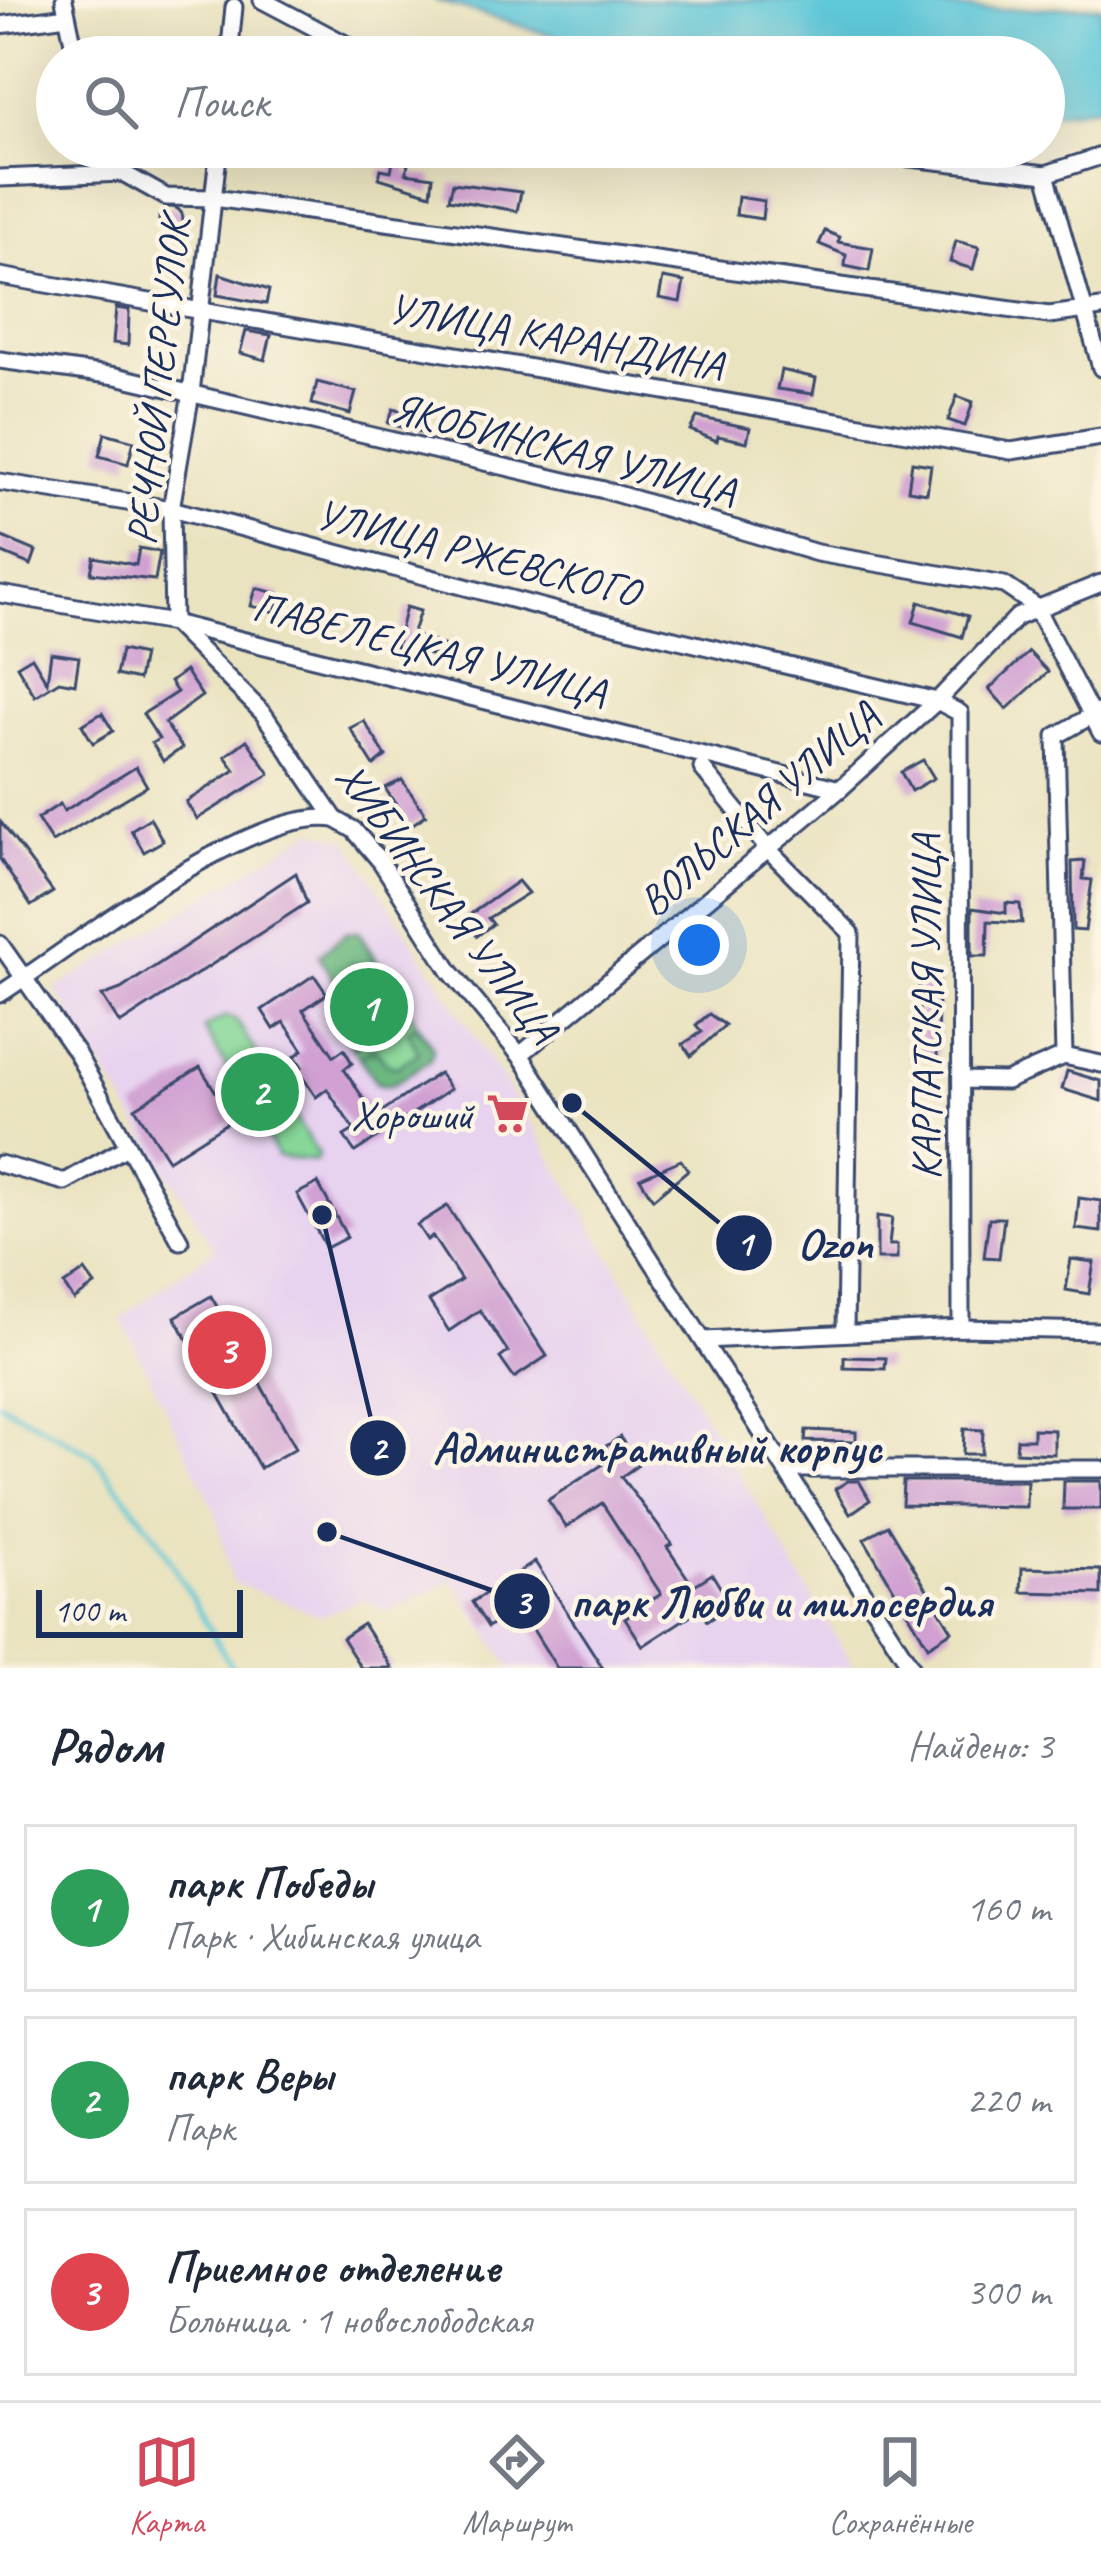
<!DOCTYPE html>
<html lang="ru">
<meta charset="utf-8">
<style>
body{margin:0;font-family:Caveat,sans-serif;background:#f6f6f7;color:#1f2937}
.scale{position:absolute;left:36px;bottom:30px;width:207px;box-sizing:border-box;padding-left:12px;border:6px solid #1b2f5e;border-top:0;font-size:33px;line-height:42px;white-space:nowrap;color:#1b2f5e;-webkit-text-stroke:9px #fcf5e5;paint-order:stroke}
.you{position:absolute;left:699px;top:945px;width:42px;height:42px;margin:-30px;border:9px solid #fff;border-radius:50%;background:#1a73e8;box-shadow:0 0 0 18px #1a73e833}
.badge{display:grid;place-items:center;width:78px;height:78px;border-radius:50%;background:#d1495b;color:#fff;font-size:39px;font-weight:700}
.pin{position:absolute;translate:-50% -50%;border:6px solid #fff;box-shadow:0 3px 12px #0006}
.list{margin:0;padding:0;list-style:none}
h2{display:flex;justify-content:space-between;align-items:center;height:156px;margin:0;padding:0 48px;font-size:51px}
h2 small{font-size:39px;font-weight:400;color:#747a83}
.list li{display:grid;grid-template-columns:78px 1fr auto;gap:36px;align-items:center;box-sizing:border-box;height:168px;margin:0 24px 24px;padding:0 24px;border:3px solid #e0e1e3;border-radius:0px}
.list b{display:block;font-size:45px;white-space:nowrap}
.list p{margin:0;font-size:39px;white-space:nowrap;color:#747a83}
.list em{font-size:39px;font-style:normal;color:#747a83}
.icon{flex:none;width:66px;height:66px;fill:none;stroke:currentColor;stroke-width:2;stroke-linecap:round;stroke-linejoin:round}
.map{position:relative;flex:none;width:1101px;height:1668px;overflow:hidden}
.search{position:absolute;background:#fff;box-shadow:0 12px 48px #0002;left:36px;right:36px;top:36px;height:132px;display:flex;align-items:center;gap:30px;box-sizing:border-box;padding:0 42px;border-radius:66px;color:#747a83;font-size:45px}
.sheet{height:732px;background:#fff}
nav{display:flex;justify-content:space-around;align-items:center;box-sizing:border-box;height:168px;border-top:3px solid #e0e1e3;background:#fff;font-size:33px;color:#747a83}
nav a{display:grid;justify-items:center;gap:6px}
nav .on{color:#d1495b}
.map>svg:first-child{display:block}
</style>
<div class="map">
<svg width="1101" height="1668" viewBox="0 0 1101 1668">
<rect width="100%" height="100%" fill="#fcf5e5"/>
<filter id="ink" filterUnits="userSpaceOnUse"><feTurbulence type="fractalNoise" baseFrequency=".00833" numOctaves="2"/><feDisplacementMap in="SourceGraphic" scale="24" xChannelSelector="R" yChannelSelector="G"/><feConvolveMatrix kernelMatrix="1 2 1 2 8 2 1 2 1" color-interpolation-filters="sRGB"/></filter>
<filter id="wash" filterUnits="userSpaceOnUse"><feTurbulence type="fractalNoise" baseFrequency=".004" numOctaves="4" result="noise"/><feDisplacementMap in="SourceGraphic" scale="48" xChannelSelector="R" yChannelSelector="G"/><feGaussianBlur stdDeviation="2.7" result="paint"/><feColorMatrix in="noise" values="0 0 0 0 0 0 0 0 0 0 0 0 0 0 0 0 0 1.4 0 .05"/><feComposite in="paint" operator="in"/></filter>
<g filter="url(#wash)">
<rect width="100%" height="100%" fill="#eae3c0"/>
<!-- built -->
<path fill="#e7d2ef" d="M314,830L347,840L536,1131L854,1668H511L452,1580L388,1612L362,1599L322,1616L232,1582L216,1512L121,1318L214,1249L55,989Z"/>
<!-- green -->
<g fill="#86d798" stroke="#50837b" stroke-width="3">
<path d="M359,932L433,1048L430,1060L391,1085L377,1083L334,1019L333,1009L344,997L319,955L346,933Z"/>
<path d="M226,1016L236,1020L318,1155L316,1161L278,1157L204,1028Z"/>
</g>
<!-- forest -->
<g fill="#6cb880" stroke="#44746f" stroke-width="3">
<path d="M359,932L377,967L351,964L337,985L319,955L346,933Z"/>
<path d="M345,998L358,1001L353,1010L370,1037L353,1048L332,1012Z"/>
<path d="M414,1025L433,1048L430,1060L391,1085L377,1083L359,1057L374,1047L386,1063L396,1067L419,1053L408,1032Z"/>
</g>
<!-- water -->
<path fill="#5ec8d9" stroke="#3c7c9c" stroke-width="3" d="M435,0H844L983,10L1101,6V106L1044,114V57H624Z"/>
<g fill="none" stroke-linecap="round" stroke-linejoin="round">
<!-- stream -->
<path stroke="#5ec8d9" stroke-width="4.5" d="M0,1403L93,1455L157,1537L232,1668"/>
</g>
<g id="blocks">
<!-- building -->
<g fill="#d0a0d2">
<path d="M393,161L408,164L406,173L433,177L431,194L379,178L381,169L391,171Z"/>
<path d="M453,183L521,192L517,211L449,199Z"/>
<path d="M738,197L764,201L762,219L736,215Z"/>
<circle cx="171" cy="219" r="12"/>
<path d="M825,231L840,237L838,242L873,248L869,271L845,266L846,255L819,244Z"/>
<path d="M956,241L979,247L973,269L950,262Z"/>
<path d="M220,274L269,290L266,304L217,295Z"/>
<path d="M663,278L684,282L680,302L659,298Z"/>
<path d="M116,308L129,310L128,345L113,343Z"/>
<path d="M246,331L271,335L265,360L240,353Z"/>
<path d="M781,370L816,378L813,394L777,389Z"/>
<path d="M317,382L356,392L350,414L312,404Z"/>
<path d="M957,396L973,402L965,426L948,420Z"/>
<path d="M393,409L425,419L420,433L388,423Z"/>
<path d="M697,417L750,428L747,442L718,436L717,441L690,430Z"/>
<path d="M105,433L134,441L128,464L99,456Z"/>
<path d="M912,462L931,465L927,493L908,490Z"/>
<path d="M0,536L36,551L31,565L0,552Z"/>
<path d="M139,548L160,552L155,580L91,573L94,557L136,565Z"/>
<path d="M256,588L280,594L275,612L251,606Z"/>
<path d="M919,602L968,616L962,637L913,622Z"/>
<path d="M406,607L420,611L412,635L443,645L439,657L396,647Z"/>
<path d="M121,650L143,655L138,680L116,675Z"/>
<path d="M1029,652L1048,672L1007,709L989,689Z"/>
<path d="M51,653L79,657L75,684L59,681L35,696L17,666L32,657L47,682Z"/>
<path d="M185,671L202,696L165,723L182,748L163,761L152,743L159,739L143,714L177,692L170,682Z"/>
<path d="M102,713L113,731L93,743L82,725Z"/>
<path d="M364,721L386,756L374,766L350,728Z"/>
<path d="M247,740L270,774L197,819L186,802L235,770L225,756Z"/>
<path d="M923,760L934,778L911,791L901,772Z"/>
<path d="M136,767L147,786L52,842L37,819L60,804L64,811Z"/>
<path d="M402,780L426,815L410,826L385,788Z"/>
<path d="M150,818L163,841L144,852L131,830Z"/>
<path d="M0,821L53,892L31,906L0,859Z"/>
<path d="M1085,861L1083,879L1092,880L1085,931L1073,930L1072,862Z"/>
<path d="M296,873L307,903L120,1024L102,996L121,989Z"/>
<path d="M518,881L528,893L488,918L493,924L477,936L465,918Z"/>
<path d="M1006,903L1020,904L1022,923L988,921L987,956H972V908L1006,913Z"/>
<path d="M314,975L327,994L303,1010L334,1056L344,1049L352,1063L344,1069L375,1116L439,1073L450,1089L355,1152L344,1136L354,1130L327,1089L316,1097L298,1070L302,1067L295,1056L303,1050L284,1022L274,1029L262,1010Z"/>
<path d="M919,978L938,979L937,1060L914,1056L919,1040Z"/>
<path d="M709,1014L725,1025L691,1056L683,1044L702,1032L696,1025Z"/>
<path d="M200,1067L233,1119L168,1160L135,1108Z"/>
<path d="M1067,1071L1101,1081V1101L1062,1089Z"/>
<path d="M681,1160L688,1170L653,1199L640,1178Z"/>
<path d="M318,1183L347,1237L326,1248L297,1194Z"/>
<path d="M1079,1198L1101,1201V1232L1076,1229Z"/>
<path d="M447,1206L547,1356L514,1378L500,1358L508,1352L480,1310L449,1331L429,1301L461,1280L432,1236L427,1240L417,1225Z"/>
<path d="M877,1216L892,1218L889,1245H897V1259H877Z"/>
<path d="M989,1218H1004L999,1258L984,1257Z"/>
<path d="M1071,1259L1094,1262L1089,1294L1066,1290Z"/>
<path d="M85,1271L95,1285L74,1300L64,1285Z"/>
<path d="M211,1296L296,1448L260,1468L175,1317Z"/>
<path d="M844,1357L886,1358L885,1369L844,1368Z"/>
<path d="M964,1429L983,1430L982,1454H963Z"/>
<path d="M1033,1429L1054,1430V1454L1016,1452L1017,1439H1033Z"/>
<path d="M806,1430L856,1432V1442L805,1441Z"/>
<path d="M620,1437L638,1465L621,1477L672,1544L667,1547L693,1586L712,1574L731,1605L707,1621L700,1609L643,1646L625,1618L661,1594L602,1503L566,1527L548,1500L605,1463L597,1452Z"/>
<path d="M848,1481H859L870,1500L850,1514L835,1489Z"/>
<path d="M903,1481H1027L1026,1507L902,1505Z"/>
<path d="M1064,1481H1101V1509H1063Z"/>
<path d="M888,1525L952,1631L928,1646L864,1539Z"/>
<path d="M535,1562L603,1668H557L519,1607L488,1627L472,1602Z"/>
<path d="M1022,1568L1101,1570V1594L1021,1592Z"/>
<path d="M363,1624L392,1668H361L342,1638Z"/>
</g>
</g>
</g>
<g filter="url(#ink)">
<use href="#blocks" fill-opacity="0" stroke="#3a4a6d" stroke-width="3"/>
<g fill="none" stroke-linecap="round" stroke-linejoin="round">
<defs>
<g id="minor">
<path d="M64,0L76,57"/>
<path d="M262,0L351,47L383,57"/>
<path d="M0,25L67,16"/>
<path d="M229,57L234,7"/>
<path d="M439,57L470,48L517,57"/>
<path d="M95,147L101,172"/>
<path d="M219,147L191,393L171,509L173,623L263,713L335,819L354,830L381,862L450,971L523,1059L912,1668"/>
<path d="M817,147L1046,174L1101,156"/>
<path d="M1046,174L1101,368"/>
<path d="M0,178L123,173L166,197L214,198L1049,315L1101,308"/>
<path d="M0,276L1011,451L1101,437"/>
<path d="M0,360L116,376L604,490L817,553L1004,585L1035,606L1101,733"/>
<path d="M0,482L171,509L560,612L937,701L960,713L961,1328"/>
<path d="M0,594L173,623L840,789"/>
<path d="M702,768L767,848L851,933L845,1332"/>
<path d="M0,944L76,1052L180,1241"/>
<path d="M0,994C77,945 247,807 335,819"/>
<path d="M520,1055L840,789L937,701L1017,617L1101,583"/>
<path d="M1064,1056L1056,736L1098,712"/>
<path d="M961,1080L1006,1081L1064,1056L1101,1064"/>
<path d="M0,1164L65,1182L125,1148"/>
<path d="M704,1340L961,1328L1101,1331"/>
<path d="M787,1469H1101"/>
</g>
</defs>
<!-- minor casing -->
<use href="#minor" stroke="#3a4a6d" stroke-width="21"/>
<!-- minor -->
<use href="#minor" stroke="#fff" stroke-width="15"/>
</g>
</g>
<!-- icons -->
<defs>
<symbol id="supermarket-bare" viewBox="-9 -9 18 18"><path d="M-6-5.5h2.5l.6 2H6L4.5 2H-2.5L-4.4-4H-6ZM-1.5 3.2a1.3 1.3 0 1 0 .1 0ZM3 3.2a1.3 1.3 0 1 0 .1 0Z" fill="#d1495b" stroke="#fcf5e5" stroke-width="2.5" paint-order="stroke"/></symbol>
</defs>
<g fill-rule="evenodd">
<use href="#supermarket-bare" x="478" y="1084" width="59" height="59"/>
</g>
<g text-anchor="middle" stroke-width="9" stroke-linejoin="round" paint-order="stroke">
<!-- street labels -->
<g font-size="42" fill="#1b2f5e" stroke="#fcf5e5">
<text transform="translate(556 336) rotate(10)" y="15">УЛИЦА КАРАНДИНА</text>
<text transform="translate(157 381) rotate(-84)" y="15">РЕЧНОЙ ПЕРЕУЛОК</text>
<text transform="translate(564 448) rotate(14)" y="15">ЯКОБИНСКАЯ УЛИЦА</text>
<text transform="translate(478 552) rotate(14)" y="15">УЛИЦА РЖЕВСКОГО</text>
<text transform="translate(430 648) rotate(14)" y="15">ПАВЕЛЕЦКАЯ УЛИЦА</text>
<text transform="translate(758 808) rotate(-41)" y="15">ВОЛЬСКАЯ УЛИЦА</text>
<text transform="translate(448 902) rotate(53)" y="15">ХИБИНСКАЯ УЛИЦА</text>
<text transform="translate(925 1007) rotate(-90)" y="15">КАРПАТСКАЯ УЛИЦА</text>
</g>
<!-- poi labels -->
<g font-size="42" fill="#1b2f5e" stroke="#fcf5e5" text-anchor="end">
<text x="473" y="1129">Хороший</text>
</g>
</g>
<!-- callouts -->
<path fill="none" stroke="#1b2f5e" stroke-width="4.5" d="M572 1103L744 1243M322 1215L378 1448M327 1532L522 1601"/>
<g fill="#1b2f5e" stroke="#fcf5e5" stroke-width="4.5">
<circle cx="572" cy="1103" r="12"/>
<circle cx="322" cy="1215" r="12"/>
<circle cx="327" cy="1532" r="12"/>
<circle cx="744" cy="1243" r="30"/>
<circle cx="378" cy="1448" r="30"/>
<circle cx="522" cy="1601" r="30"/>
</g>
<g font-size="36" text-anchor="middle" font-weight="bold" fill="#fff">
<text x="744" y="1255">1</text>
<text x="378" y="1460">2</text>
<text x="522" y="1614">3</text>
</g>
<g font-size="45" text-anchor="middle" font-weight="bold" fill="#1b2f5e" stroke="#fcf5e5" stroke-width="9" stroke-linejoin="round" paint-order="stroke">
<text x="835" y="1258">Ozon</text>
<text x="657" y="1463">Административный корпус</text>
<text x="781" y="1617">парк Любви и милосердия</text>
</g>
</svg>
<div class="scale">100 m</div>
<div class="you"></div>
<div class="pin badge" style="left:369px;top:1007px;background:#2e9e5b">1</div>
<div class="pin badge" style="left:260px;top:1092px;background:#2e9e5b">2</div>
<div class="pin badge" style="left:227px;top:1350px;background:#e0444e">3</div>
<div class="search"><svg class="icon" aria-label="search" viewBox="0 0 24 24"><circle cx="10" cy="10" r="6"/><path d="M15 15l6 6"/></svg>Поиск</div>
</div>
<section class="sheet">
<h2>Рядом<small>Найдено: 3</small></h2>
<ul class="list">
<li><span class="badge" style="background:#2e9e5b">1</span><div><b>парк Победы</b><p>Парк · Хибинская улица</p></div><em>160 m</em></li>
<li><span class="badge" style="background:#2e9e5b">2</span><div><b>парк Веры</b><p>Парк</p></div><em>220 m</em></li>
<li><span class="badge" style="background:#e0444e">3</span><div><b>Приемное отделение</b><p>Больница · 1 новослободская</p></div><em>300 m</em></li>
</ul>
</section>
<nav>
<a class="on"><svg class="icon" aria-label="map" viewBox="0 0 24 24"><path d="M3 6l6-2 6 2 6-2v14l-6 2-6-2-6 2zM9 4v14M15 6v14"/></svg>Карта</a>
<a><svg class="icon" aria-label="directions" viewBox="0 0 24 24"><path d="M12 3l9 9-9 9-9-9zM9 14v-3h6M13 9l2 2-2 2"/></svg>Маршрут</a>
<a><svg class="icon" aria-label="saved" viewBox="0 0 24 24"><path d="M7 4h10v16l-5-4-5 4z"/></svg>Сохранённые</a>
</nav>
